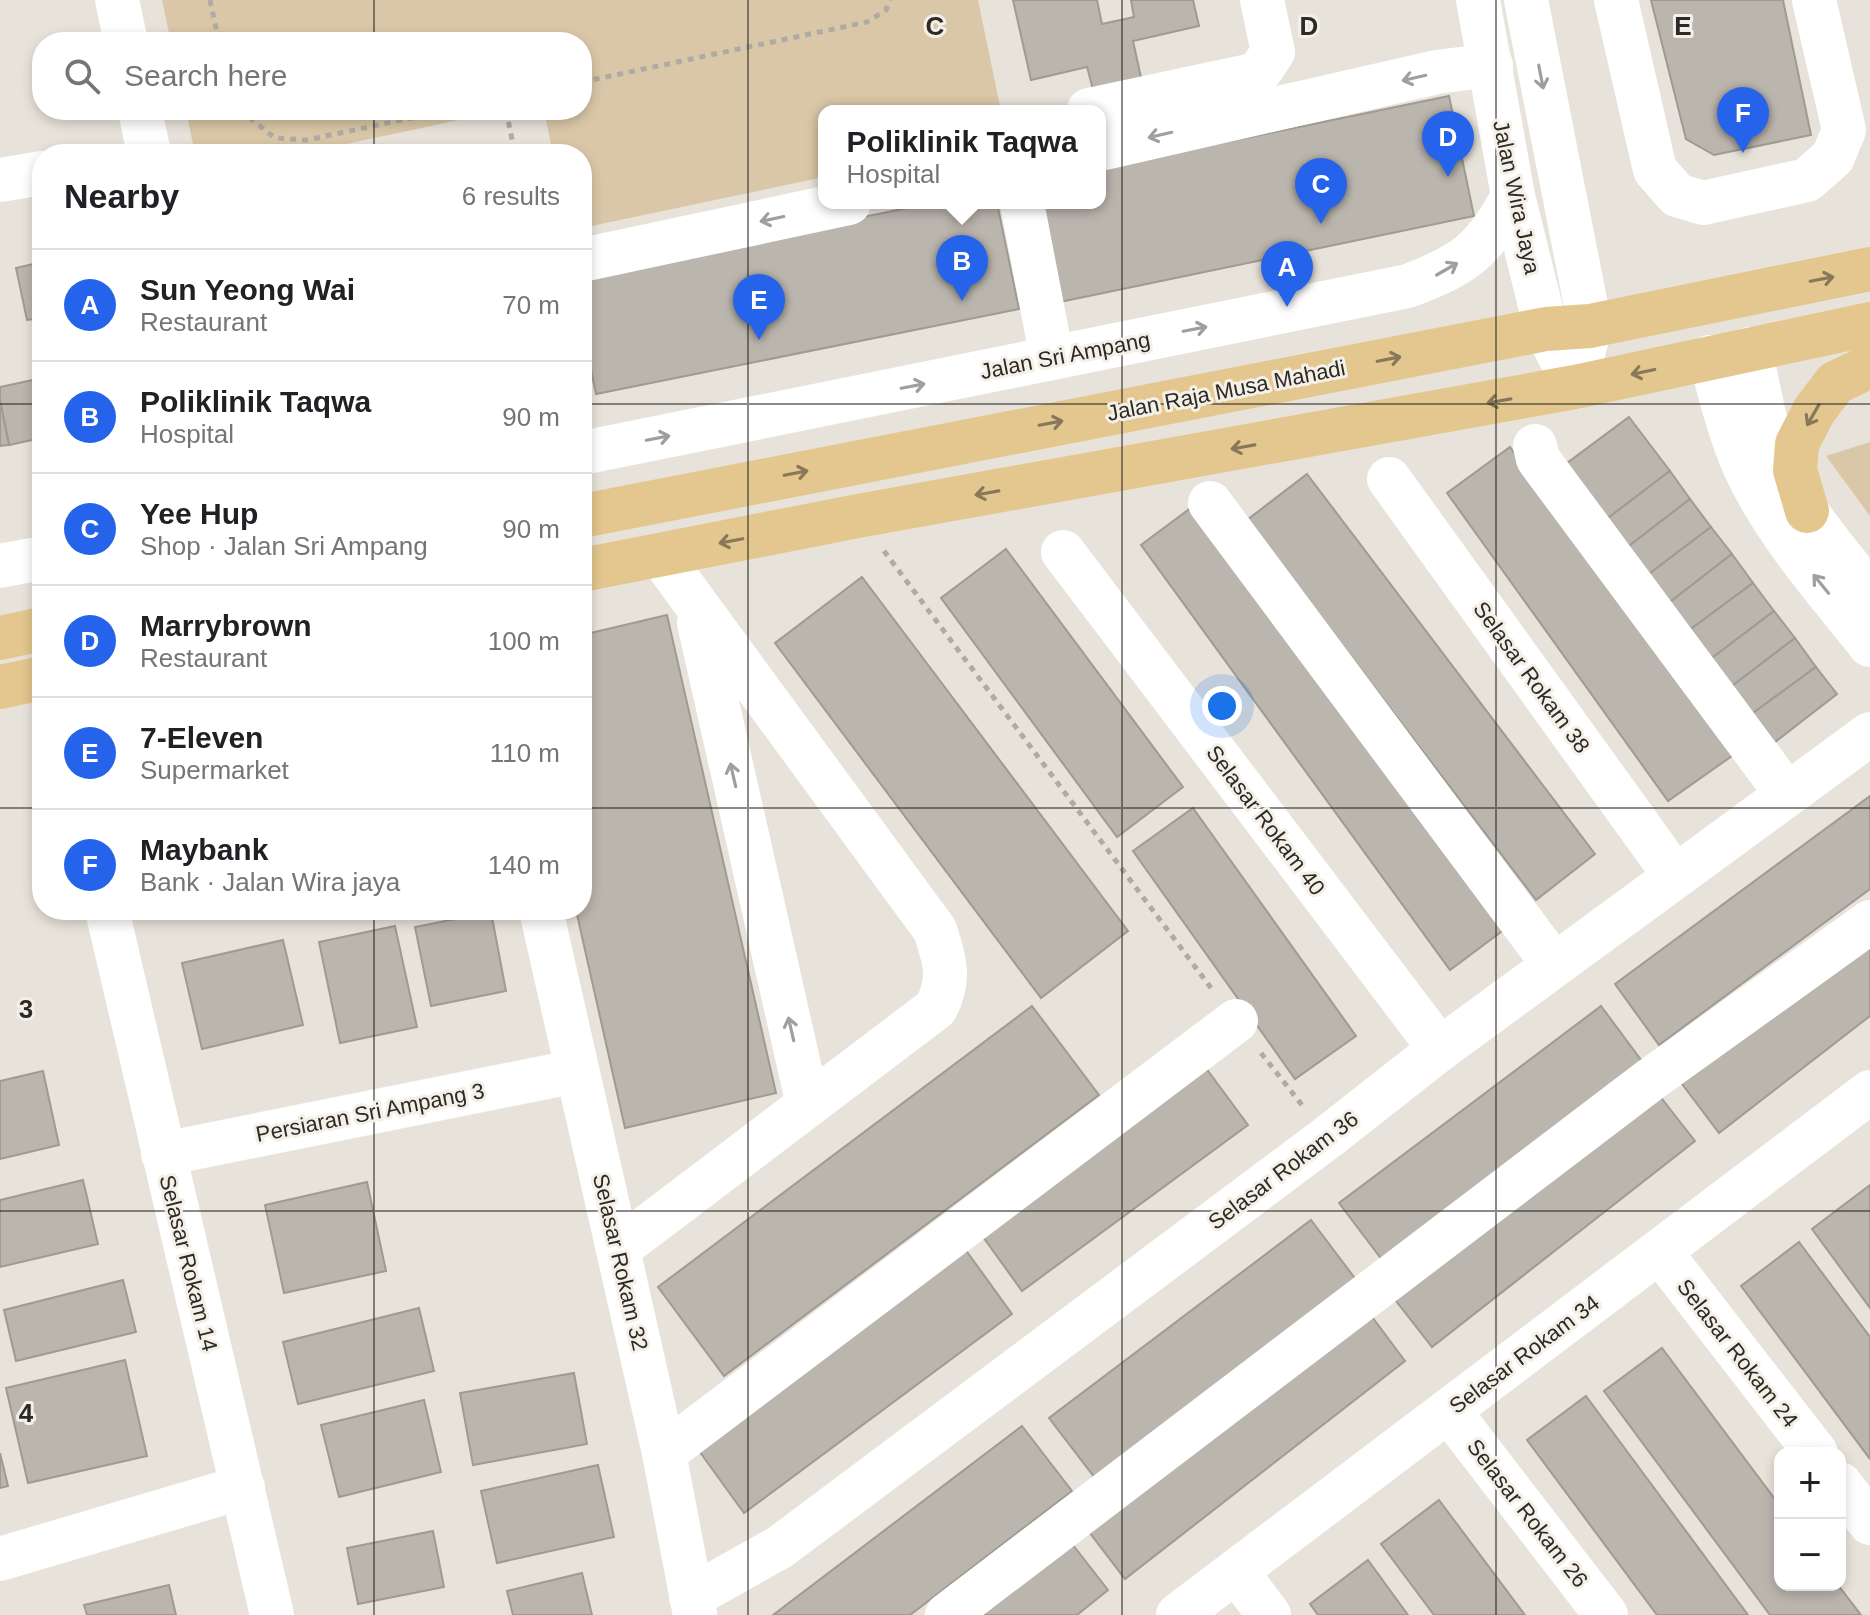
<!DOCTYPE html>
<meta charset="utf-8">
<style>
body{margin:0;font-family:Helvetica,sans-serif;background:#f6f6f6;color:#202124}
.controls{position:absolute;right:24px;bottom:24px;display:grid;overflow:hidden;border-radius:16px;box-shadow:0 4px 12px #0003}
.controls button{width:72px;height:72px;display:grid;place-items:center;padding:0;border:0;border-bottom:2px solid #e0e0e0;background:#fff;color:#202124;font:40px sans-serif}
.you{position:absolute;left:1222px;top:706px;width:28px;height:28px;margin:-20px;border:6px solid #fff;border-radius:50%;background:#1a73e8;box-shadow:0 0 0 12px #1a73e833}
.badge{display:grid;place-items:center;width:52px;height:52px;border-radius:50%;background:#2563eb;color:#fff;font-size:26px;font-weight:700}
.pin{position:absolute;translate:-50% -66px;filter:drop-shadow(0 2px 4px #0008)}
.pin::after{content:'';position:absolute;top:42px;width:28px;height:24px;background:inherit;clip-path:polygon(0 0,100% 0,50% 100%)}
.popup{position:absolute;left:818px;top:105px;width:288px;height:104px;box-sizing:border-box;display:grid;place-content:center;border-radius:16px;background:#fff;filter:drop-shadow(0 2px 6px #0005);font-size:26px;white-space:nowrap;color:#757577}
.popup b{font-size:30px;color:#202124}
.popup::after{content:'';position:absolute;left:50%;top:100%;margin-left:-16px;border:16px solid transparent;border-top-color:#fff}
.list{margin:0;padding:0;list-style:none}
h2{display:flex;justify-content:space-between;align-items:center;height:104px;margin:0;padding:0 32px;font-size:34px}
h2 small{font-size:26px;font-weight:400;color:#757577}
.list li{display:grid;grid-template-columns:52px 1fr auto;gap:24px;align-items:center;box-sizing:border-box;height:112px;padding:0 32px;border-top:2px solid #e0e0e0}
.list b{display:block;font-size:30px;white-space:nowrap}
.list p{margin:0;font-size:26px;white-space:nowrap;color:#757577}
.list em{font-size:26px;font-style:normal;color:#757577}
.icon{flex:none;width:44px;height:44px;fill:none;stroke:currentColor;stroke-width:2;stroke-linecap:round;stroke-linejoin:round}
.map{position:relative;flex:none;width:1870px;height:1615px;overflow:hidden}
.search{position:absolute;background:#fff;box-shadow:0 4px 12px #0003;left:32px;top:32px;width:560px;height:88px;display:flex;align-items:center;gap:20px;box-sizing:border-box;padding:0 28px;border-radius:32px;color:#757577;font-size:30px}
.panel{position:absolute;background:#fff;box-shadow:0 4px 12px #0003;left:32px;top:144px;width:560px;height:776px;border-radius:32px}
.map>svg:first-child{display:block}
</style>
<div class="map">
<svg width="1870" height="1615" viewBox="0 0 1870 1615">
<rect width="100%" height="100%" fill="#e8e3da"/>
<!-- green -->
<g fill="#d9c7a7">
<path d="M162,0H978L1001,111H824V177L582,228V154H553L544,110H582V42H171Z"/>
<path d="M186,110H506L299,154H195Z"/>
<path d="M1870,442V516L1826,456Z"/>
</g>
<!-- building -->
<g fill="#bab5ad" stroke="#9f9a92" stroke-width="2">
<path d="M1013,0H1097L1102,24L1134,17L1131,0H1193L1199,26L1133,41L1142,82L1094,93L1087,67L1031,80Z"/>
<path d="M1651,0H1783L1811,135L1714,155L1686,139Z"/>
<path d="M1449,96L1474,216L1055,303L1035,203H1100V168Z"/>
<path d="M932,203H997L1019,309L596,394L582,326V274Z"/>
<path d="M42,262V353L35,319L27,320L16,268Z"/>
<path d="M42,378V438L9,445L0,401V387Z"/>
<path d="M0,401L9,445L0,446Z"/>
<path d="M1629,417L1670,471L1608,518L1567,463Z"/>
<path d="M1510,447L1732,756L1668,801L1447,493Z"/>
<path d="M1670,471L1690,499L1629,546L1608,518Z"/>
<path d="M1307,474L1595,854L1536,900L1247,520Z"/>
<path d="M1204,498L1513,923L1450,970L1141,545Z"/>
<path d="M1690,499L1711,527L1649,574L1629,546Z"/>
<path d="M1711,527L1732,554L1670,602L1649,574Z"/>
<path d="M1006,549L1183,787L1117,837L941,598Z"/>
<path d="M1732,554L1753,583L1691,629L1670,602Z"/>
<path d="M862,577L1128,931L1041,998L775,643Z"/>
<path d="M1753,583L1774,611L1712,658L1691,629Z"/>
<path d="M1774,611L1795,638L1732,686L1712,658Z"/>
<path d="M667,615L776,1093L625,1128L576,910H582V635Z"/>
<path d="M1795,638L1816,667L1753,713L1732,686Z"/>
<path d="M1816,667L1837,694L1775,742L1753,713Z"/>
<path d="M1870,796V889L1659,1045L1615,984Z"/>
<path d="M1193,808L1356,1036L1295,1079L1133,851Z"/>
<path d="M491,912L506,991L431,1006L415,927Z"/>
<path d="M395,926L417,1027L340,1043L319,942Z"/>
<path d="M1870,931V1016L1719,1133L1679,1080Z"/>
<path d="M283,940L303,1025L202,1049L182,963Z"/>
<path d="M1032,1006L1099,1095L724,1376L658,1287Z"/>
<path d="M1601,1006L1647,1068L1386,1265L1339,1203Z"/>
<path d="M1203,1064L1248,1125L1022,1291L978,1230Z"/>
<path d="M43,1071L59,1145L0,1159V1081Z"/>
<path d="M1652,1086L1695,1141L1432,1347L1389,1292Z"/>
<path d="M83,1180L98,1244L0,1267V1200Z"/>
<path d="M367,1182L386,1271L284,1293L265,1205Z"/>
<path d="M1870,1185V1308L1812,1229Z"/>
<path d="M1311,1220L1357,1281L1095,1478L1049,1418Z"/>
<path d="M1799,1242L1870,1337V1459L1741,1286Z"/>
<path d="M965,1249L1012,1314L744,1513L697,1448Z"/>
<path d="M123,1280L136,1332L16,1361L4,1310Z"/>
<path d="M1364,1306L1405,1361L1125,1579L1083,1524Z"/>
<path d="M419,1308L434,1371L298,1404L283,1342Z"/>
<path d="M1662,1348L1780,1506V1585H1838L1861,1615H1770L1604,1391Z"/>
<path d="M125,1360L147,1456L28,1483L6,1388Z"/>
<path d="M574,1373L587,1444L473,1465L460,1393Z"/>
<path d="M1586,1396L1748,1615H1657L1527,1440Z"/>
<path d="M424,1400L441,1472L339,1497L321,1425Z"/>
<path d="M1022,1426L1072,1491L910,1615H773Z"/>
<path d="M0,1453L8,1486L0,1488Z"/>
<path d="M598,1465L614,1537L497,1563L481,1491Z"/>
<path d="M1439,1500L1525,1615H1434L1381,1544Z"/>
<path d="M433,1531L444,1587L358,1604L347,1548Z"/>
<path d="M1066,1536L1108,1590L1077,1615H968Z"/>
<path d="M1368,1560L1408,1615H1318L1310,1604Z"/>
<path d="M582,1573L592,1615H513L507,1591Z"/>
<path d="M169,1585L176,1615H87L84,1605Z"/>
</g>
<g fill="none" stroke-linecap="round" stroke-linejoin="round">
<!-- path -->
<g stroke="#afaba4" stroke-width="5" stroke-dasharray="6 6" stroke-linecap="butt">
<path d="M210,0L219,42"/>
<path d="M582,82L867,22L886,10L890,0"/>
<path d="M240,110L275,138L307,140L449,110"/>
<path d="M506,110L515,154"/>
<path d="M884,551L1211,988"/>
<path d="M1261,1053L1302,1105"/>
</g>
<!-- minor -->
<g stroke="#fff" stroke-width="44">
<path d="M117,0L126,42"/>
<path d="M1478,0L1513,196L1546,329L1575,387"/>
<path d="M1526,0L1590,326L1581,362"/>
<path d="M1616,0L1655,170L1677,195L1703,203L1807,180L1833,157L1844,130L1814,0"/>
<path d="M140,110L149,154"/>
<path d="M1089,110L1258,74L1273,52L1262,0"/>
<path d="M1100,149L1437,72L1491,65"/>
<path d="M0,180L42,173"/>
<path d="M1022,203L1052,358"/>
<path d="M582,260L849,203"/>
<path d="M1750,349C1759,388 1765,432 1781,468C1803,514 1840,554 1870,594"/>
<path d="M1710,357C1722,399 1731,442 1751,480C1782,541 1828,592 1870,645"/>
<path d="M1535,446L1538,459L1786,793"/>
<path d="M582,453L1408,286C1464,265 1485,250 1513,196"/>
<path d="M1389,479L1675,876"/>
<path d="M1210,503L1554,965"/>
<path d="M1063,552L1440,1049"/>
<path d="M0,566L42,558"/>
<path d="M699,623L808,1105"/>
<path d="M107,910L272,1615"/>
<path d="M541,910L664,1453L695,1615"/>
<path d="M163,1154L577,1071"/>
<path d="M618,1249L936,1008C951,978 945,961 935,930L660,555"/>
<path d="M1661,1253L1816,1453"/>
<path d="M1449,1411L1606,1615"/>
<path d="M664,1453L1236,1021"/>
<path d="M1840,1484L1870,1523"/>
<path d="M0,1559L243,1487"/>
<path d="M1236,1571L1269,1615"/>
<path d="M691,1597L780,1547L1328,1137L1440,1049L1870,734"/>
<path d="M947,1615L1650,1080L1870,922"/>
<path d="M1178,1615L1870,1092"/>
</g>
<!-- major -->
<g stroke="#e4c78e" stroke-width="44">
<path d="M1807,511L1795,470L1797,444L1814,411L1835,383L1870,366"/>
<path d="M582,516L1546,329L1590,326L1870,269"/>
<path d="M582,570L858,516L1575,387L1870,324"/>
<path d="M0,638L42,629"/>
<path d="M0,687L42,678"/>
</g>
</g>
<!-- one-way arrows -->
<defs><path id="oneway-shaft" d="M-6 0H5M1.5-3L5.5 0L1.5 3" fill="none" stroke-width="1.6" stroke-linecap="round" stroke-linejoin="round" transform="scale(2)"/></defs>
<g stroke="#a09f9e">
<use href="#oneway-shaft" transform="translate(1541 77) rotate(79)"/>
<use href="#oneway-shaft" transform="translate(1414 78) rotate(167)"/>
<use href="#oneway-shaft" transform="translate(1160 135) rotate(167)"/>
<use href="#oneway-shaft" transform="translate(772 219) rotate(168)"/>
<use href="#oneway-shaft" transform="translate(1447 269) rotate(-30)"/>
<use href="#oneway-shaft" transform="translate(1195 329) rotate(-11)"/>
<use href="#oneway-shaft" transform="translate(913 386) rotate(-11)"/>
<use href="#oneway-shaft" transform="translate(658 438) rotate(-11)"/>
<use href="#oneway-shaft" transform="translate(1821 584) rotate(-129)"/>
<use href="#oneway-shaft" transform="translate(733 775) rotate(-103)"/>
<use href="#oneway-shaft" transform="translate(791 1029) rotate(-103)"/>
</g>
<g stroke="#88785a">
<use href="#oneway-shaft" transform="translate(1822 279) rotate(-11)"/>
<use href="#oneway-shaft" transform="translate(1389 359) rotate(-11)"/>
<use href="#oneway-shaft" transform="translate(1643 372) rotate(168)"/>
<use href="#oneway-shaft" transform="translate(1499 401) rotate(170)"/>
<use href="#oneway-shaft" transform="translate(1813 415) rotate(120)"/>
<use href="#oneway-shaft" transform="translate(1051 423) rotate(-11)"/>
<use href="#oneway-shaft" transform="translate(1243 447) rotate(170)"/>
<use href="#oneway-shaft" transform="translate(796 473) rotate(-11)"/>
<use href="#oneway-shaft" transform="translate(987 493) rotate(170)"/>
<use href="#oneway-shaft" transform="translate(731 541) rotate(169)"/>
</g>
<!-- grid -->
<path fill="none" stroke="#2c2a27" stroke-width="2" stroke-opacity="0.55" d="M374,0V42M748,0V1615M1122,0V1615M1496,0V1615M374,110V154M0,404H42M582,404H1870M0,808H42M582,808H1870M374,910V1615M0,1211H1870"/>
<g text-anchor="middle" stroke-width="6" stroke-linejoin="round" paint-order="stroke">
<!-- street labels -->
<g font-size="22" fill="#2c2a27" stroke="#f5f0e7">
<text transform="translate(1517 197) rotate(78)" y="8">Jalan Wira Jaya</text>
<text transform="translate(1065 355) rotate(-11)" y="8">Jalan Sri Ampang</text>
<text transform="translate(1226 390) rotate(-11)" y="8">Jalan Raja Musa Mahadi</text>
<text transform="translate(1532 677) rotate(54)" y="8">Selasar Rokam 38</text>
<text transform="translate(1266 820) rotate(53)" y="8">Selasar Rokam 40</text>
<text transform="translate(370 1112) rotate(-11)" y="8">Persiaran Sri Ampang 3</text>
<text transform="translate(1283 1170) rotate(-37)" y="8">Selasar Rokam 36</text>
<text transform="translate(621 1262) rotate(77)" y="8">Selasar Rokam 32</text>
<text transform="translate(189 1263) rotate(76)" y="8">Selasar Rokam 14</text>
<text transform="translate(1738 1353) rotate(52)" y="8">Selasar Rokam 24</text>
<text transform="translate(1524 1354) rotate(-37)" y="8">Selasar Rokam 34</text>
<text transform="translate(1528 1513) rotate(52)" y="8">Selasar Rokam 26</text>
</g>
</g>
<g font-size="26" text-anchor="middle" font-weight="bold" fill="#2c2a27" stroke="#f5f0e7" stroke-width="6" stroke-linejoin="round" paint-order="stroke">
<text x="935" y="35">C</text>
<text x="1309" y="35">D</text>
<text x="1683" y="35">E</text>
<text x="26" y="1018">3</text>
<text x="26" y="1422">4</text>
</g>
</svg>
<div class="controls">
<button>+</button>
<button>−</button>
</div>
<div class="you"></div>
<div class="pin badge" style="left:1287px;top:307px">A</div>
<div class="pin badge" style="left:962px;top:301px">B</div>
<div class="popup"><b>Poliklinik Taqwa</b>Hospital</div>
<div class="pin badge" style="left:1321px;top:224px">C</div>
<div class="pin badge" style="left:1448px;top:177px">D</div>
<div class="pin badge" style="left:759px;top:340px">E</div>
<div class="pin badge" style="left:1743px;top:153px">F</div>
<div class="search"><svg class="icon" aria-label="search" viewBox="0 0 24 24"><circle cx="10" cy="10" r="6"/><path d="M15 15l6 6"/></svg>Search here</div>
<section class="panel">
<h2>Nearby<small>6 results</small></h2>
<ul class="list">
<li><span class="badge">A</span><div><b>Sun Yeong Wai</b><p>Restaurant</p></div><em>70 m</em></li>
<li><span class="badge">B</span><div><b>Poliklinik Taqwa</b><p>Hospital</p></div><em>90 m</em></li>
<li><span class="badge">C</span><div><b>Yee Hup</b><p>Shop · Jalan Sri Ampang</p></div><em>90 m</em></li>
<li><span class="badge">D</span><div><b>Marrybrown</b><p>Restaurant</p></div><em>100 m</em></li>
<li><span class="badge">E</span><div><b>7-Eleven</b><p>Supermarket</p></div><em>110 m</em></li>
<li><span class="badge">F</span><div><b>Maybank</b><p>Bank · Jalan Wira jaya</p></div><em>140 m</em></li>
</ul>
</section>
</div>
